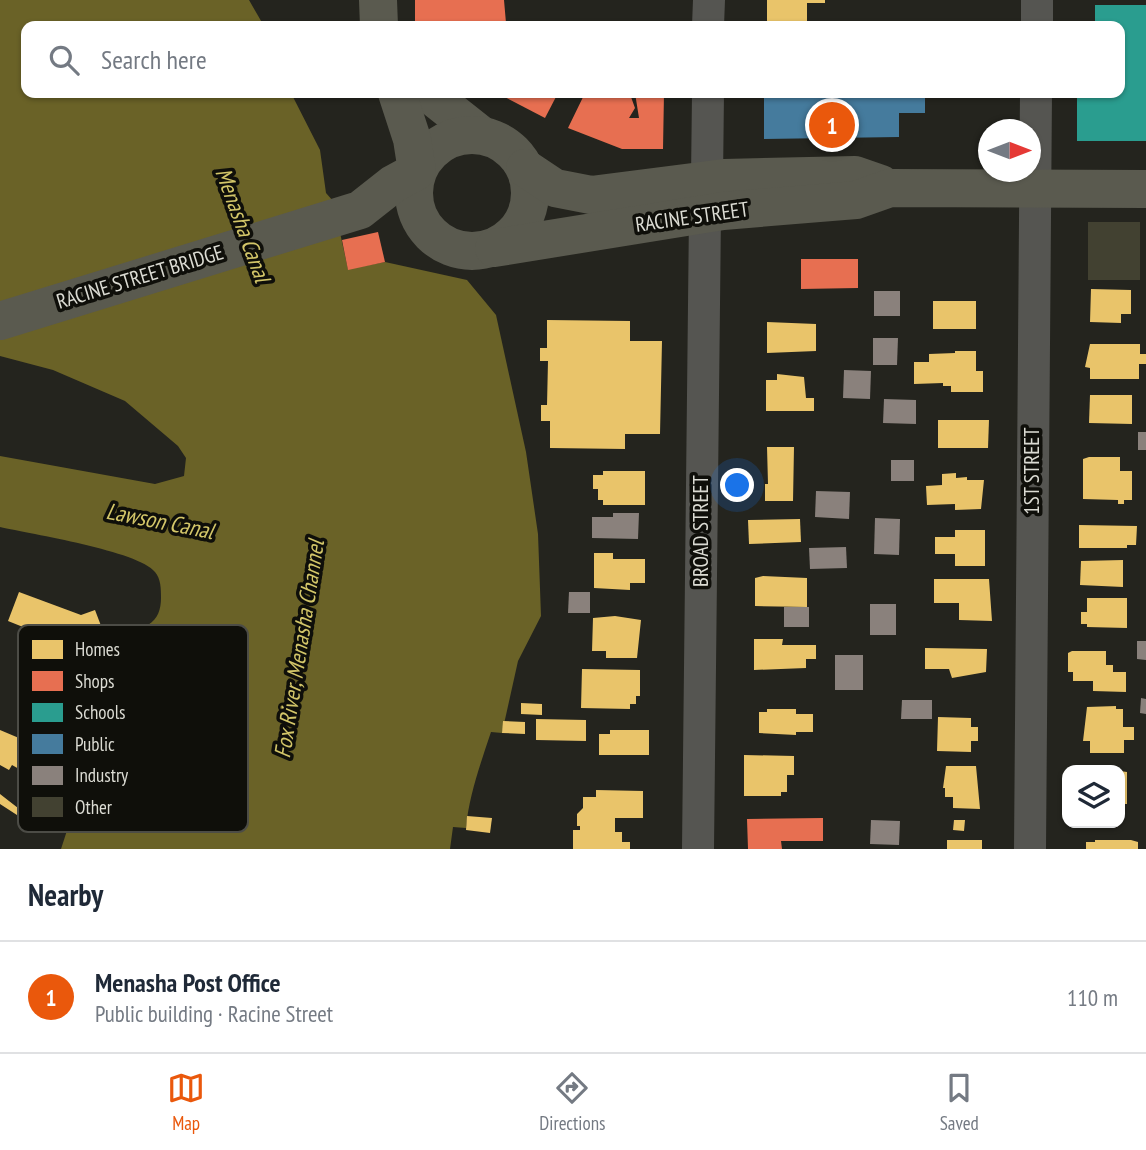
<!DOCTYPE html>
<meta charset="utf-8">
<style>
body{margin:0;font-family:"PT Sans Narrow",sans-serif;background:#f2f2f3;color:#1f2937}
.controls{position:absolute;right:21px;bottom:21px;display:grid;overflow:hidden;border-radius:14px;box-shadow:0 2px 5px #0004}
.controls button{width:63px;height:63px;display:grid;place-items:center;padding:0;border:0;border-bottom:2px solid #e0e1e3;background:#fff;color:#1f2937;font:35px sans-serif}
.compass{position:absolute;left:978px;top:119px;width:63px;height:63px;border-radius:50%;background:#fff;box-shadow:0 2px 5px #0004;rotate:90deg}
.you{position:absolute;left:738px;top:486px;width:24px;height:24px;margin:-18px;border:5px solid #fff;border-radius:50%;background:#1a73e8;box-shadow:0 0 0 10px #1a73e833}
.badge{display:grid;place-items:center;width:46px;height:46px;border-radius:50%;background:#ea580c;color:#fff;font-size:23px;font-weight:700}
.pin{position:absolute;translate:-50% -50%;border:4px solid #fff;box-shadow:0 2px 7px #0006}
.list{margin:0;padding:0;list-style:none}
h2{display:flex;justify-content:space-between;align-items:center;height:91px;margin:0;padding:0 28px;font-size:30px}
h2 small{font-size:23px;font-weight:400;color:#747a83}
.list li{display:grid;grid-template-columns:46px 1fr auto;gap:21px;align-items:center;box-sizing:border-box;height:112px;padding:0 28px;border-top:2px solid #e0e1e3}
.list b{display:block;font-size:26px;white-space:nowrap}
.list p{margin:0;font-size:23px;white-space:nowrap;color:#747a83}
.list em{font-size:23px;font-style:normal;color:#747a83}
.icon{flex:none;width:38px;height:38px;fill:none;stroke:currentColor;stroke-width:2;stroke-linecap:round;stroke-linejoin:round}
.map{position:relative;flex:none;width:1146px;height:849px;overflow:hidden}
.search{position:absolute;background:#fff;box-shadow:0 2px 5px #0004;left:21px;right:21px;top:21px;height:77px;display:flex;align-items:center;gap:18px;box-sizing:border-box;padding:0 24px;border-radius:14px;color:#747a83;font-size:26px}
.sheet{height:203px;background:#fff}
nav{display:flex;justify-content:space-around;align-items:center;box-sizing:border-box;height:98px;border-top:2px solid #e0e1e3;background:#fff;font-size:19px;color:#747a83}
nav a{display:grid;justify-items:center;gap:4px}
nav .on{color:#ea580c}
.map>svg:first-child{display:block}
</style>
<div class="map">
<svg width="1146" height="849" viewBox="0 0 1146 849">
<rect width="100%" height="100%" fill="#24241e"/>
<!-- water -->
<path fill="#6a6227" d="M0,0H249L264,26H26V93H291L320,150L326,193L333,201L348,269L385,262L467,280L496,315L526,452L538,534L541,616L518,661L502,733L491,732C480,765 469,796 466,828L453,827L450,849H61L74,809L148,625C158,619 161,609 161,598C161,589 161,579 155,572C139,551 31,534 0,527V456L155,484L184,476L186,458L178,446L125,401L53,370L0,356Z"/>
<!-- homes -->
<g fill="#e9c46a">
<path d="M767,0H825V3H807V26H767Z"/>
<path d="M1091,289L1131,290V314H1121V323L1090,322Z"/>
<rect x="933" y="301" width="43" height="28"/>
<path d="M547,320L630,321V341H662L660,434H625V449L550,448V421H541V405H547L548,361H540V348H547Z"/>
<path d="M767,322L816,324V351L767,353Z"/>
<path d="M1090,344H1140V354H1146V364H1139V379H1090V368L1085,367Z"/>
<path d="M955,351H976V371H983V392H951V386H943V383L914,384V362H929V354L955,353Z"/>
<path d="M777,374L804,377L806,398H814V411H766V380H777Z"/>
<path d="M1090,395H1132V424L1089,423Z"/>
<path d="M938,420H989L988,448H938Z"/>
<path d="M767,447H794L793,501H765V484H768Z"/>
<path d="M1089,457H1120V471H1132V500H1124V504H1118V500L1083,499V459Z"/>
<path d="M603,471H645V505H603V500H598V489H593V475H603Z"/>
<path d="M956,473V478L967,477V480H984L981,509L955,510V504L927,505L926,486L942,485V474Z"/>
<path d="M800,519L801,542L749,544L748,520Z"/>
<path d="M1079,525L1137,526L1136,545H1127V548H1079Z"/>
<path d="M955,530H985V566H955V554H935V537H955Z"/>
<path d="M594,553H613V559H645V583H630V590L594,588Z"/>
<path d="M1123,560V587L1080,585L1081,561Z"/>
<path d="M763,576L807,578V607L755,606V578Z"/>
<path d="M934,579H989L992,621L959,620V603H934Z"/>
<path d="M19,592L81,615L95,610L103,631L93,634L82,669L76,673L66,700L34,689L37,682L28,679L35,661L43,664L45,659L41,658L47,643L51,644L53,639L8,621Z"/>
<path d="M1087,598H1127V628L1087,627V624H1081V612H1087Z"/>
<path d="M615,616L641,620L637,658H606V651H592L593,618Z"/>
<path d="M754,639H783L782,645H816V659H806V668L754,670Z"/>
<path d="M925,648L987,649L986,672L952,678L949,669H925Z"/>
<path d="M1072,651H1106V665H1113V672H1126V692L1093,691V681H1073V672H1068V653Z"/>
<path d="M582,669L640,670V696H636V704H630V709L581,708Z"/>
<path d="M521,703L542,704V715L521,714Z"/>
<path d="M1116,706V709H1123V727H1134V740H1124V753H1090V741H1083L1087,707Z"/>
<path d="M767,709H796V714H813V732H796V735L759,733V712H767Z"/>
<path d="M938,717L971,718V727H978V741H971V752L937,751Z"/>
<path d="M536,719L586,720V741L536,740Z"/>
<path d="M503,721L525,722V734L502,733Z"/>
<path d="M0,730L26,741L19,759L30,765L26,773L12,765L9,770L0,765Z"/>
<path d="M610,730H649V755H599V734H610Z"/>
<path d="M744,755L794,756V775H787V792H781V796H744Z"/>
<path d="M946,766H976L980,809L953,808V797H945V788H943Z"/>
<path d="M1120,771L1127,772V804H1120Z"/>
<path d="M596,790L643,791V818H615V832H622V842H630V849H573V830H580V826H577V814L583,808V797H596Z"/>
<path d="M26,793L48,805L37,828L0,804V794L18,808Z"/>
<path d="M467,816L492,818L490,833L466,830Z"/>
<path d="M954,820H965L964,831L953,830Z"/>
<rect x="947" y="840" width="35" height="9"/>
<path d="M1095,840H1131L1138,842V849H1086V842H1095Z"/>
</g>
<!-- shops -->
<g fill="#e76f51">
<path d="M415,0H504L506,23H512V26H415Z"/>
<path d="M497,93H558L545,118Z"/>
<path d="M585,93H621L631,97L635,108L629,118H639L635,93H664L663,149H622L568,128Z"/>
<path d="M378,232L385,262L348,270L342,240Z"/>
<path d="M801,259H858V288L801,289Z"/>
<path d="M823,818V841H781L782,849H748L747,819Z"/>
</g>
<!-- schools -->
<path fill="#2a9d8f" d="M1095,5H1146V141H1077V93H1120V26H1095Z"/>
<!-- public -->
<path fill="#457b9d" d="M764,93H925V113H899V137L764,139Z"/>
<!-- industry -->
<g fill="#8a817c">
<rect x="874" y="291" width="26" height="25"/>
<path d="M873,338H898L897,365H873Z"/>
<path d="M844,370L871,371L870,399L843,398Z"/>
<path d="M884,399L916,400V424L883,423Z"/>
<rect x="1138" y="432" width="8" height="18"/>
<rect x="891" y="460" width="23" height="21"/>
<path d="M816,491L850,492L849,519L815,517Z"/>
<path d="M613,513H639L638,539L592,538V517H613Z"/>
<path d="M875,518L900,519L899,555L874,554Z"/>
<path d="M846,547L847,568L810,569L809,548Z"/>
<path d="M569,592H590V613H568Z"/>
<rect x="870" y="604" width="26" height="31"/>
<rect x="784" y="607" width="25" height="20"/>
<path d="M1137,641H1146V660L1137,659Z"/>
<rect x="835" y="655" width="28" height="35"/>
<path d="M1141,698L1146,699V714L1140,713Z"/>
<path d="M902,700H932V719H901Z"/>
<path d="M871,820L900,821L899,845L870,844Z"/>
</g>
<!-- building -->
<rect fill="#424131" x="1088" y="222" width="52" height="58"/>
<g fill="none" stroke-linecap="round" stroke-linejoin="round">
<!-- minor -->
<g stroke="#555551" stroke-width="32">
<path d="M708,26L709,0"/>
<path d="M1037,26V0"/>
<path d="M707,179L708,93"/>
<path d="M698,849L705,214"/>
<path d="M1030,849L1036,93"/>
</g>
<!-- major -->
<g stroke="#5a5a4f" stroke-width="38">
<path d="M378,0L379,26"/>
<path d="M428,93L481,135"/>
<circle cx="472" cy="193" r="58"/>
<path d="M525,168L555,188L591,195L724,178L855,175L881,184"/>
<path d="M494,248L723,211L856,200L890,188L1146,189"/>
<path d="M0,321L360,210L393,184L417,171L412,139L397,93"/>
</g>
</g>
<g text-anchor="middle" stroke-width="7" stroke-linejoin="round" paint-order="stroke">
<!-- street labels -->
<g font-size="21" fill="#dbdbd3" stroke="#0f0f0a">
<text transform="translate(692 217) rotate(-8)" y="7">RACINE STREET</text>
<text transform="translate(140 277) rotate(-17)" y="7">RACINE STREET BRIDGE</text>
<text transform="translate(1032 471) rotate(-90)" y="7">1ST STREET</text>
<text transform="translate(701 531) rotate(-90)" y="7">BROAD STREET</text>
</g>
<!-- water labels -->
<g font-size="23" font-style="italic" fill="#d3c669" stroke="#0f0f0a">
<text transform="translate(243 225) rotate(70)" y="8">Menasha Canal</text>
<text transform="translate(160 521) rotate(11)" y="8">Lawson Canal</text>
<text transform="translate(299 649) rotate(-81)" y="8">Fox River, Menasha Channel</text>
</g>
</g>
<!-- legend -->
<rect x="18" y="625" width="230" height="207" rx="10" fill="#0f0f0a" stroke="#4c4c46" stroke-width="2"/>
<rect x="32" y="640" width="31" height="19" fill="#e9c46a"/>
<rect x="32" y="671" width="31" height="20" fill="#e76f51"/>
<rect x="32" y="703" width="31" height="19" fill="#2a9d8f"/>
<rect x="32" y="734" width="31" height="20" fill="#457b9d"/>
<rect x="32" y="766" width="31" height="19" fill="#8a817c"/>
<rect x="32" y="797" width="31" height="20" fill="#424131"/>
<g font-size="19" fill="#dbdbd3">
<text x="75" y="656">Homes</text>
<text x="75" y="688">Shops</text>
<text x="75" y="719">Schools</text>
<text x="75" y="751">Public</text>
<text x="75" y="782">Industry</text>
<text x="75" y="814">Other</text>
</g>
</svg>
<div class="controls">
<button><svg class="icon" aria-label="layers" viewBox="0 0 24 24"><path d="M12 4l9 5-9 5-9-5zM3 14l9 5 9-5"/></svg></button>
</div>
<svg class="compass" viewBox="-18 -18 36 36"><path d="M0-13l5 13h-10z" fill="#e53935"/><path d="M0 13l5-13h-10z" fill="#747a83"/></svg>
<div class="you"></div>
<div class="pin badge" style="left:832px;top:125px">1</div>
<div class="search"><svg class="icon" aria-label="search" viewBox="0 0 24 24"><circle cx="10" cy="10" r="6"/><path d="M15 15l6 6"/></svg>Search here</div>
</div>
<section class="sheet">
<h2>Nearby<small></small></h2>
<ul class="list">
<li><span class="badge">1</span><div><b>Menasha Post Office</b><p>Public building · Racine Street</p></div><em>110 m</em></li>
</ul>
</section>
<nav>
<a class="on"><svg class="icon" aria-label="map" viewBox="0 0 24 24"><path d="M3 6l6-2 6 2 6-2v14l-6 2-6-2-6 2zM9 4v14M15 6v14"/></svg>Map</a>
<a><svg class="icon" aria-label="directions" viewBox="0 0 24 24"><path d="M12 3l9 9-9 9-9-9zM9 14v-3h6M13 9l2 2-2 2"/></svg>Directions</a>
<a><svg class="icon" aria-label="saved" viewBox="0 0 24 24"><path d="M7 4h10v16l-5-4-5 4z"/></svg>Saved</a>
</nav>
